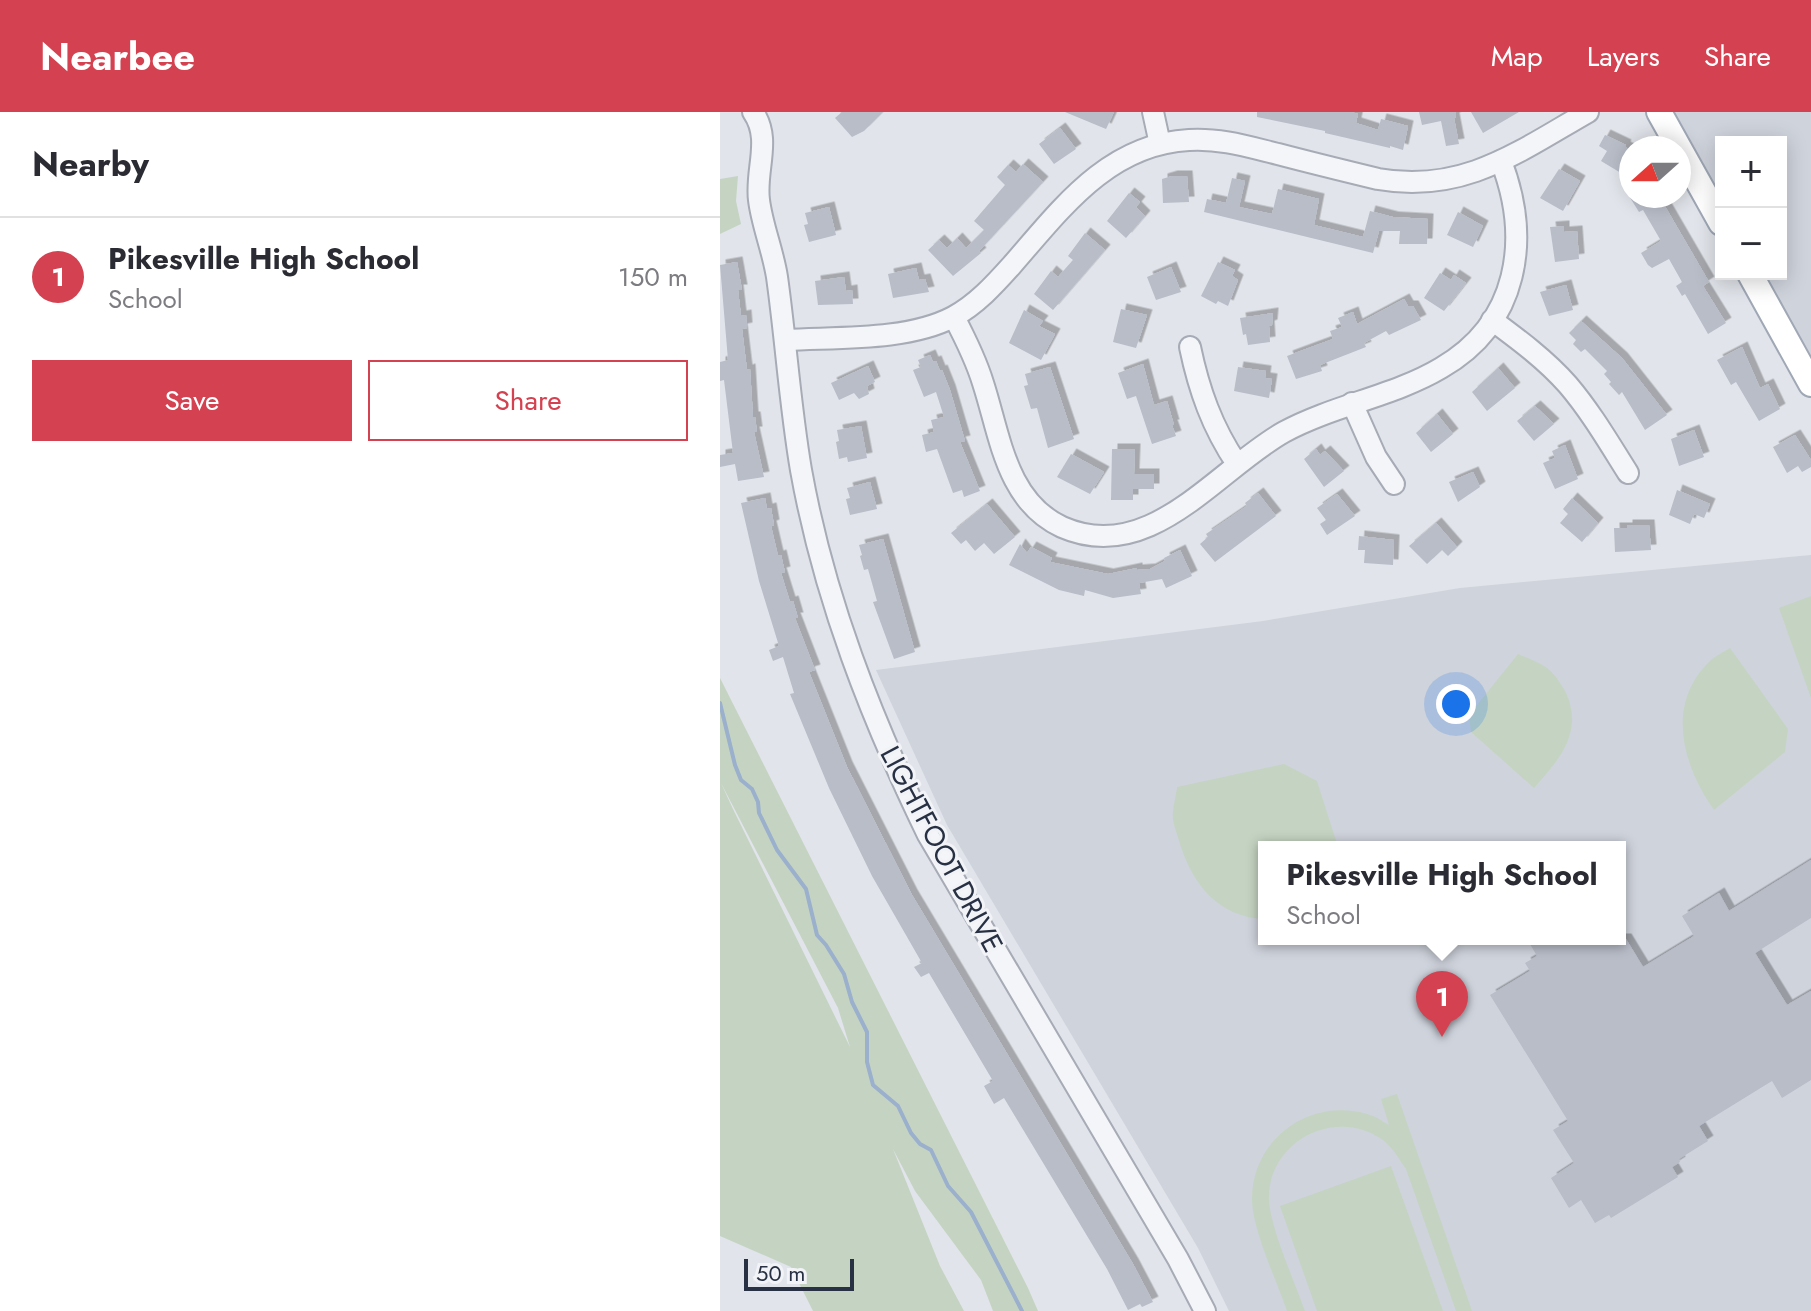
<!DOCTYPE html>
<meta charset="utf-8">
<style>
body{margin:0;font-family:Jost,sans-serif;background:#f7f7f7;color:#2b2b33}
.controls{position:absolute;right:24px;top:24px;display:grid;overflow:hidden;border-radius:0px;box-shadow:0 4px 20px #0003}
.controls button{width:72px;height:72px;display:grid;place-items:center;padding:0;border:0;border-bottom:2px solid #e1e1e2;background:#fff;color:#2b2b33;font:40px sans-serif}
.compass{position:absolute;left:899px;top:24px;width:72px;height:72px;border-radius:50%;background:#fff;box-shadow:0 4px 20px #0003;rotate:249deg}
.scale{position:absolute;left:24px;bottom:20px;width:110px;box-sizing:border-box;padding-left:8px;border:4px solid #283143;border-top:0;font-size:22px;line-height:28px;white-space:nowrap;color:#283143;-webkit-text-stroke:6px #f1f3f7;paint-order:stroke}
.you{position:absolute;left:736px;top:592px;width:28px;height:28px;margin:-20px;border:6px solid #fff;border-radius:50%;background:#1a73e8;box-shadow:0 0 0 12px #1a73e833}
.badge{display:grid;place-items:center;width:52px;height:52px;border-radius:50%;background:#d44150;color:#fff;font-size:26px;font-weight:700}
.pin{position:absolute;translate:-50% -66px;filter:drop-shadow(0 2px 4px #0008)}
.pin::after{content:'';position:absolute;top:42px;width:28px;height:24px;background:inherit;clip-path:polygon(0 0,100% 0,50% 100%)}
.popup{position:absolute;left:538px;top:729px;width:368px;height:104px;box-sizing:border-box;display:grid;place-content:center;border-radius:0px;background:#fff;filter:drop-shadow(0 2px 6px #0005);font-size:26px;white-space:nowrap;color:#7c7c81}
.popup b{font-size:30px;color:#2b2b33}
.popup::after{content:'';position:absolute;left:50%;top:100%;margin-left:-16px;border:16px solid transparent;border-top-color:#fff}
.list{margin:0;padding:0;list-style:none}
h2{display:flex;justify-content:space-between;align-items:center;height:104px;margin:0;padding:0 32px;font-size:34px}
h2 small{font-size:26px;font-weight:400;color:#7c7c81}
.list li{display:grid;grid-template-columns:52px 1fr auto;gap:24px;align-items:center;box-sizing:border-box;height:120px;padding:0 32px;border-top:2px solid #e1e1e2}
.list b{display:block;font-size:30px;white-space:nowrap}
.list p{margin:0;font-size:26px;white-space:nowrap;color:#7c7c81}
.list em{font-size:26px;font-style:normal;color:#7c7c81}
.actions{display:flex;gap:16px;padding:24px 32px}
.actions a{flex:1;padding:18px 0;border:2px solid #d44150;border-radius:0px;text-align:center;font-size:28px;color:#d44150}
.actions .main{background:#d44150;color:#fff}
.map{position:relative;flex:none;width:1091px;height:1199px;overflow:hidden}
header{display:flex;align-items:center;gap:48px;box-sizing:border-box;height:112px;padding:0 40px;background:#d44150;color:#fff}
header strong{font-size:38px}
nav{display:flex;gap:44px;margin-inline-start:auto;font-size:28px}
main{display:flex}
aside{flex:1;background:#fff}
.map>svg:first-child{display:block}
</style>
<header>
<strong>Nearbee</strong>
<nav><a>Map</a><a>Layers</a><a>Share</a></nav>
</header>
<main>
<aside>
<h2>Nearby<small></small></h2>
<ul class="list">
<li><span class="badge">1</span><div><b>Pikesville High School</b><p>School</p></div><em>150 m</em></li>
</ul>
<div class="actions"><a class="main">Save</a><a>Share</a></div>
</aside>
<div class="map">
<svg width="1091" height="1199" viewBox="0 0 1091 1199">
<defs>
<filter id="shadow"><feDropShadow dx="5.5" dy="-5.5" stdDeviation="0" flood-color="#0004"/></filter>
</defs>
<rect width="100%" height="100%" fill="#e1e4ea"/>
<!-- built -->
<g fill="#cfd3dc" fill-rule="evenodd">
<path d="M953,0H1091V246L1044,162H1061V30H1001V85Z"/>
<path d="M1091,443V1199H509L478,1136L227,713L156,558L543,509L740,476ZM544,735H900V827H544Z"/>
</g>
<!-- green -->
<g fill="#c5d4c2" fill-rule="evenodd">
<path d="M18,64L16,89L21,112L0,122V67Z"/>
<path d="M1091,484V586L1059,496Z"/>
<path d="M1010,536L1068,617L1065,640L994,698C963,654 945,593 989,550C995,544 1004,540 1010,536Z"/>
<path d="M798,542C807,546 819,550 827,556C834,561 842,573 846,581C864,620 839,648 814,676L751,620L749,603Z"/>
<path d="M0,566L308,1176L318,1199H273L261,1168L195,1079L173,1037L220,1154L244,1199H93L71,1155L0,1124ZM1,671L118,896L130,935L13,697Z"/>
<path d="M564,652L597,669L618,735H544V807C499,805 473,773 460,732C458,724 454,715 453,707C452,697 456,685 457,675Z"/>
<path d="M677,982L752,1199H736L686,1057C679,1047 673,1036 663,1028C616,994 547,1029 549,1088C550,1115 575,1171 585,1199H567C557,1169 532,1117 532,1087C532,1027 590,985 647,1002C655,1004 662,1009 669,1013L661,987Z"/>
<path d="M671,1054L723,1199H597L560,1094Z"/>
</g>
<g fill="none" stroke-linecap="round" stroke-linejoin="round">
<!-- stream -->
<path stroke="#9ab0cc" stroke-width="4" d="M0,591L15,653L21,668L32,677L38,690L39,701L57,738L86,777L97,823L106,833L124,862L132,890L147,920V950L153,973L178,994L191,1021L200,1032L211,1038L228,1074L251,1100L302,1199"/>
</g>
<!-- building -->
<g fill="#b8bdc8" filter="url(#shadow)">
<path d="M122,0H163L144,19L132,25L115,6Z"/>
<path d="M345,0H394L386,17Z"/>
<path d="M537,0H631L638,2L636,11L658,18L661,7L688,14L683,38L670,34V36L605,21V19L537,5Z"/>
<path d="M699,0H736V5L734,6L739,32L726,34L721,9L702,13Z"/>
<path d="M751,0H799L763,21Z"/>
<path d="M340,16L356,37L334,52L319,32Z"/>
<path d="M885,23L906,33L905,35L911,38V67L881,49L887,39L879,34Z"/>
<path d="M303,52L323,70L259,139L261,141L233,164L208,138L219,128L227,136L237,126L246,136L264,118L254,109L285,73L277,65L288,53L296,60Z"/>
<path d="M839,57L860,69L843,99L820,86Z"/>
<path d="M452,64H467L469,90L443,91L442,67Z"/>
<path d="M512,66L525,69L519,95L552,102L558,77L599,87L594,113L643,125L650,99L673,105L708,107L707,132H679L680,119H659L653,141L484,100L487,87L506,91Z"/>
<path d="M409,81L420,90L416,95L425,104L406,126L387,109Z"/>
<path d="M909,84H939L989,170L983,174L1006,211L988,222L965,182L962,184L956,174L962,170L949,147L932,156L928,153L921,141L941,129L923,98L919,100Z"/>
<path d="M109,95L116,123L89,130L84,113L88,112L85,101Z"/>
<path d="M738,100L763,114L753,135L727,123Z"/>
<path d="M844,114V120L857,119L859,147L835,150L830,115Z"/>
<path d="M365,121L385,138L333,198L314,182L331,159L338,165L353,148L348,144Z"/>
<path d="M17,150L22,178H18L21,204L26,203L27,216L22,217L27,258L30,257L33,305H35L37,320H34L44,365L18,369L15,352L0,355V343L13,341L4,268L0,269V250L8,248L0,153Z"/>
<path d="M498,150L515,158L512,164L518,168L508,194L498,189L496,192L481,184Z"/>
<path d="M451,155L461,180L436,188L427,165Z"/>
<path d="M196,156L199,168L205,167L209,180L173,186L168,162Z"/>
<path d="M720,161L731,168L734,163L746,171L724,199L704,186Z"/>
<path d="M124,165L126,179L132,178L133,192L98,193L95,169Z"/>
<path d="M846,173L853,198L829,204L820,180Z"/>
<path d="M684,187L688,194H693L701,208L669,223L666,219L644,231L646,235L600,253L602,259L576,267L567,244L613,227L610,219L622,215L618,206L633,200L637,212Z"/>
<path d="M401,197L427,203L416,236L393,230Z"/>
<path d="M304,198L323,209L319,214L335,222L321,248L289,231Z"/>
<path d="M553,201L552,213L549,214L550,230L528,233L526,222L523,223L520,206Z"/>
<path d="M861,209L902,246L947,303L925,318L902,280L899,283L889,272L891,270L884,262L887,259L865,237L861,240L853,232L856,228L849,221Z"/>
<path d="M1022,235L1040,276L1048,272L1060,297L1039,309L1016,270L1011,273L997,248Z"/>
<path d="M210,243L213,250L216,249L220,259L222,258L230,278L245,329L240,330L260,379L244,385L242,378L233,381L217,337L206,340L202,323L214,320L211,308L224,305L216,280L204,285L193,258L201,255L198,248Z"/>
<path d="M423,252L434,293L447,289L454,313H452L456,324L432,332L416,284L407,287L398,261Z"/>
<path d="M148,254L155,270L147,274L149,282L139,287L134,281L119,288L111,271Z"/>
<path d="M330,255L354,327L328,336L317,296L311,297L304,274L308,273L305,262Z"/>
<path d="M518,255L546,259L545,266L552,267L549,286L514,279Z"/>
<path d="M778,256L795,276L767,299L752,280Z"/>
<path d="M815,294L834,312L814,329L797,309Z"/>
<path d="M717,302L733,322L711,340L696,321Z"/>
<path d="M141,314L147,346L128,350L127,345L119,347L116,330L119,329L117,318Z"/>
<path d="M974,318L984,345L959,354L951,327Z"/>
<path d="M1075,323L1091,348V355L1082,360L1078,354L1067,361L1053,335Z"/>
<path d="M845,333L858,367L835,377L823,351L835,346L832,339Z"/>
<path d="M392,337H415L414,362H434V377H413V388H391Z"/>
<path d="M596,337L600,343L605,339L624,359L604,375L584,347Z"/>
<path d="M351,342L384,360L370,382L337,365Z"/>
<path d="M753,360L760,375L738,390L729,370Z"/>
<path d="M150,370L157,397L130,403L126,387L130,386L127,376Z"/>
<path d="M957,378L990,392L984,406L974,402L970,412L949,403Z"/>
<path d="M538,381L556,404L495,450L480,432L488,425L486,422L527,394L525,391Z"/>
<path d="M617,382L635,404L607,423L600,412L606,408L597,396Z"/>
<path d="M45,386L47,397L51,396L54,413L51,414L58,444L61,443L65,460L61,461L70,490L73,489L78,506H75L95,558L89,560L127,655L192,783L413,1152L433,1190L422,1195L420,1192L408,1198L387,1157L284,986L274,992L264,974L273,969L209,861L201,865L194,855L202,851L152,764L109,676L70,582L74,581L63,545L53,549L49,538L59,534L39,469L21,391Z"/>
<path d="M852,386L878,411L862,430L840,411L848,402L843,397Z"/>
<path d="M267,392L295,425L274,442L264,431L255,439L246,428L241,432L231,421Z"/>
<path d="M716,411L737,435L728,444L722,438L707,452L689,434Z"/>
<path d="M907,413H929L931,438L895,440L894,416H907Z"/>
<path d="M639,424L674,428L673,453L644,451L645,438H638Z"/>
<path d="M163,427L195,540L174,547L153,490L157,489L148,457L144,458L140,444L142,443L139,433Z"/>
<path d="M300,432L307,441L311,435L332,446L330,450L388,462L417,456V458L430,457L445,449L444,446L460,438L472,464L446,476L442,467L419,471L421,482L393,486L365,478L364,484L339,478L289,453Z"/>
<path d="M1091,748V806L1035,841L1067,893L1091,879V968L1062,986L1052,969L979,1014L988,1029L959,1047L960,1050L952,1055L958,1065L891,1106L889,1103L875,1111L861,1088L849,1096L831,1066L854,1051L833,1018L848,1009L770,883L810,859L805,851L817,844L807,827H906L923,855L974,824L962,804L999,781L1009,799Z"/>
</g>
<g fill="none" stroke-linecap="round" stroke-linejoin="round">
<defs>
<g id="minor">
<path d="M33,0C52,27 35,58 39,88C42,113 53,139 57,165C66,229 70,294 81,358C104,486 151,606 208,723L458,1147L485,1199"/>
<path d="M433,0L440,32"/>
<path d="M234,205C245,226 256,248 263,271C280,323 286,389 342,415C430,454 496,358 564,320C614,293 674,284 721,256C799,211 811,127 781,49"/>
<path d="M772,208C799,228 826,248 848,273C871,300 889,331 908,361"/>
<path d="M66,228C118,225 187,229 233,205C256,193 275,172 292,153C341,97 388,32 469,28C500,26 529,35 558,42C592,51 625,59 658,67C743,82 798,40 868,0"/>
<path d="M470,235C479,278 492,315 517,352"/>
<path d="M632,291L656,345L674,372"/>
</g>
<g id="major">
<path d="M939,0L1001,111"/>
<path d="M1030,162L1091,272"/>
</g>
</defs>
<!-- minor casing -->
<use href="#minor" stroke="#a6abb5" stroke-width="24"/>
<!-- major casing -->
<use href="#major" stroke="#a0a8b6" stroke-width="28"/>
<!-- minor -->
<use href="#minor" stroke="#f4f5f8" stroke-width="20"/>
<!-- major -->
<use href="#major" stroke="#fff" stroke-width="24"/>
</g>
<g text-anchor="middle" stroke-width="6" stroke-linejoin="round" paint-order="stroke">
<!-- street labels -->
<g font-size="28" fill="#283143" stroke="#f1f3f7">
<text transform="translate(222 737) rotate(62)" y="10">LIGHTFOOT DRIVE</text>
</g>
</g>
</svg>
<div class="controls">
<button>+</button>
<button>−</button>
</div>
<svg class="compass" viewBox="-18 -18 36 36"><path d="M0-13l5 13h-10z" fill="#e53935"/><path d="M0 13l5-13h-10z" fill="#7c7c81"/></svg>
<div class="scale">50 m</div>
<div class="you"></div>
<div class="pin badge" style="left:722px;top:925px">1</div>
<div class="popup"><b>Pikesville High School</b>School</div>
</div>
</main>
